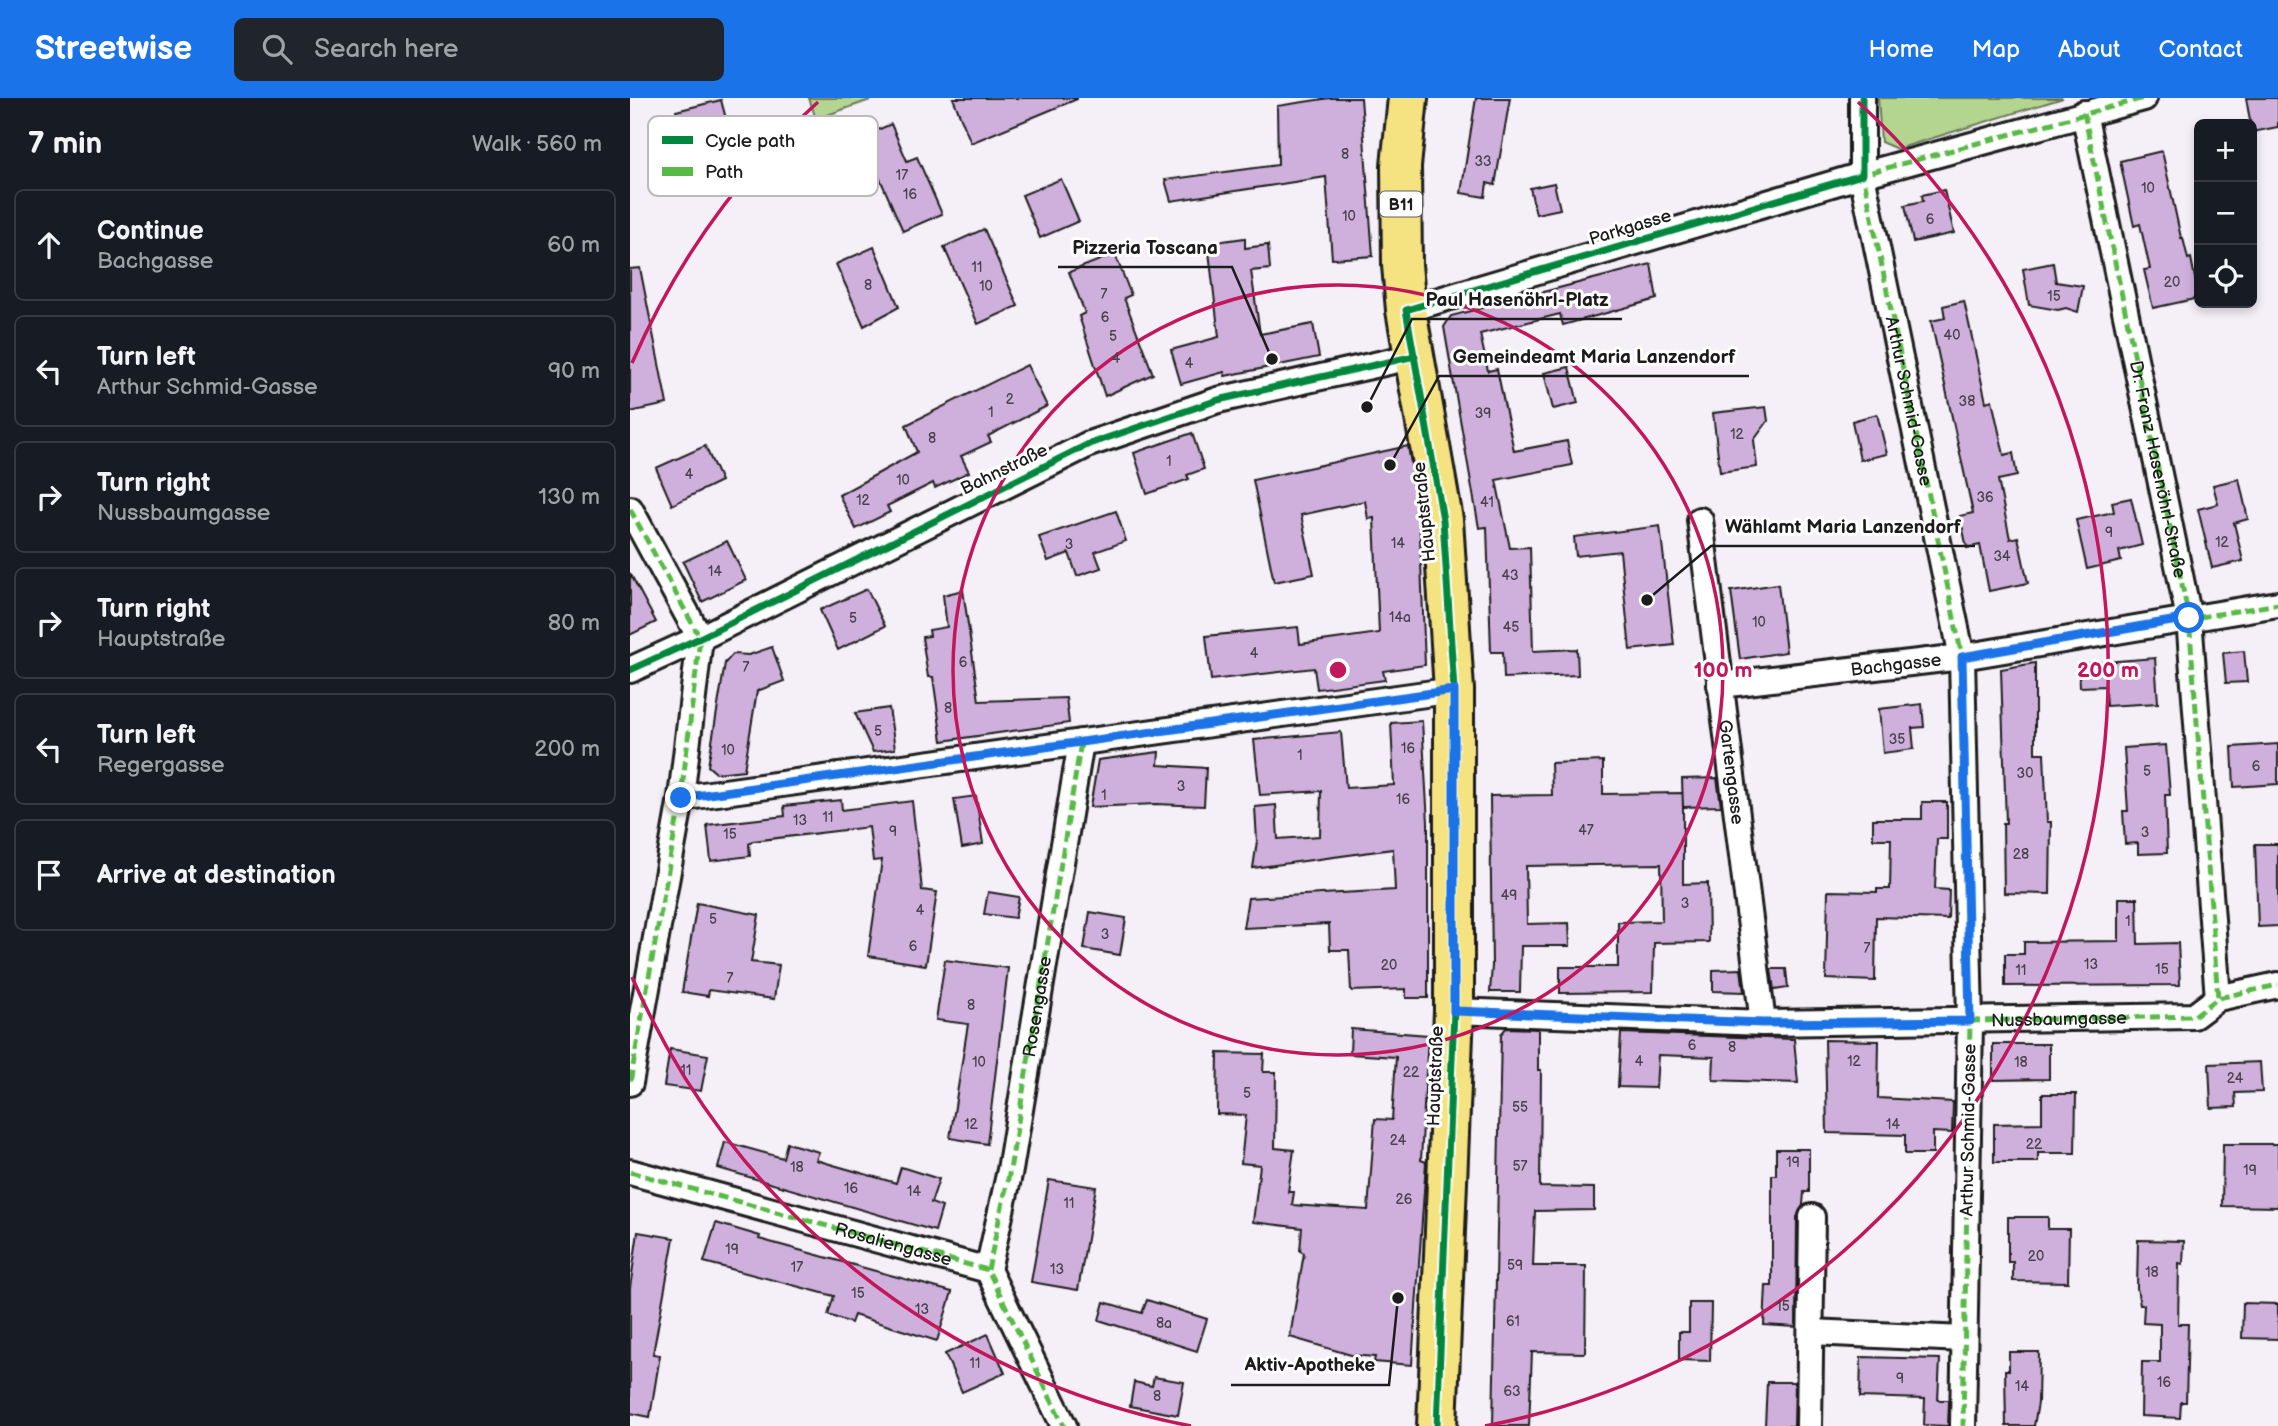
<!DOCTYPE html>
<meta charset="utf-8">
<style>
body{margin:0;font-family:"Balsamiq Sans",sans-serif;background:#20242c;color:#f1f3f6}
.controls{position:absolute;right:21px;top:21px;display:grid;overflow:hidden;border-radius:10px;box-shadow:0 4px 10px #0003}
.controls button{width:63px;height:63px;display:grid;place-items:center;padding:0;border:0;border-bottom:2px solid #363941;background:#171b24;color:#f1f3f6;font:35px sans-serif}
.stop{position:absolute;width:21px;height:21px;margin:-16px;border:5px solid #1a73e8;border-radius:50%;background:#fff}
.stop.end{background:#1a73e8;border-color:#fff;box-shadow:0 2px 7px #0008}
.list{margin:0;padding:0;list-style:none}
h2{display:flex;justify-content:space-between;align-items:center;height:91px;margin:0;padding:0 28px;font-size:30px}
h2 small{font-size:23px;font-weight:400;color:#9ea1a6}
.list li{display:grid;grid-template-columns:46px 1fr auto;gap:21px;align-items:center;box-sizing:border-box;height:112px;margin:0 14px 14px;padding:0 14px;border:2px solid #363941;border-radius:10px}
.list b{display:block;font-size:26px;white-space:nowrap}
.list p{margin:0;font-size:23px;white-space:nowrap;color:#9ea1a6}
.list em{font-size:23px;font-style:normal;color:#9ea1a6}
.icon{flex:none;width:38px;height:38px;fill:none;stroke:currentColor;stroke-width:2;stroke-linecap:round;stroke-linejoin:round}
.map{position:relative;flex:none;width:1648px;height:1328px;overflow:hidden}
header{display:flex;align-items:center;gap:42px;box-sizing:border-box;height:98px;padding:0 35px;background:#1a73e8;color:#fff}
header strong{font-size:33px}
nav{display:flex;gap:38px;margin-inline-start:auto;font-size:24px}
.search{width:490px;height:63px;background:#20242c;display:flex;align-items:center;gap:18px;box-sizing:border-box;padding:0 24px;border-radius:10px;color:#9ea1a6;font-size:26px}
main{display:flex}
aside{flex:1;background:#171b24}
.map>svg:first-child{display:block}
</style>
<header>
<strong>Streetwise</strong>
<div class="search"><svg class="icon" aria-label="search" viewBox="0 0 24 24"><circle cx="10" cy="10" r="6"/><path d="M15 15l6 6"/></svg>Search here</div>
<nav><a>Home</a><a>Map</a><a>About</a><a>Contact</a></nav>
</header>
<main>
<aside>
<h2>7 min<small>Walk · 560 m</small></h2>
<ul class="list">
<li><svg class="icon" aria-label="ahead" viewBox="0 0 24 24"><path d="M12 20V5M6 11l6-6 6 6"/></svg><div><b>Continue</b><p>Bachgasse</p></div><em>60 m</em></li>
<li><svg class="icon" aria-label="left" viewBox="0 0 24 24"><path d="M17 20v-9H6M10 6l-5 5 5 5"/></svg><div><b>Turn left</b><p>Arthur Schmid-Gasse</p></div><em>90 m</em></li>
<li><svg class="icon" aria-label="right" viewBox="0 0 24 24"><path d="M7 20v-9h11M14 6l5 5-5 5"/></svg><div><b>Turn right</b><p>Nussbaumgasse</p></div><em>130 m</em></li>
<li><svg class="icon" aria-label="right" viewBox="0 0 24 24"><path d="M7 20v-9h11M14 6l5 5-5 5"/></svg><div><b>Turn right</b><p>Hauptstraße</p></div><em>80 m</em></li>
<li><svg class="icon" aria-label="left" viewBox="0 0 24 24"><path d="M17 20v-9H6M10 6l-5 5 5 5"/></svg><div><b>Turn left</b><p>Regergasse</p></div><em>200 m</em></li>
<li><svg class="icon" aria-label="arrive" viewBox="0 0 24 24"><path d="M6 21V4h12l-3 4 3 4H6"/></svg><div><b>Arrive at destination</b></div></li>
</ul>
</aside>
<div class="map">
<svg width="1648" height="1328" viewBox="0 0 1648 1328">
<rect width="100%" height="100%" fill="#f5eff8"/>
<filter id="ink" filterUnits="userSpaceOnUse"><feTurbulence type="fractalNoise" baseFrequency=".0143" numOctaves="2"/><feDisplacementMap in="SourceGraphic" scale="14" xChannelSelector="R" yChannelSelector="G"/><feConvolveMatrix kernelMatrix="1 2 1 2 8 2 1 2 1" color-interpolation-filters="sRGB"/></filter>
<g filter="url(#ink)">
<!-- green -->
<g fill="#b3d590" stroke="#687856" stroke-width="2">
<path d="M179,0H246L186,21Z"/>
<path d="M1248,0H1433L1267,51L1251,44Z"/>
</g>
<!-- building -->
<g fill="#cfb0dc" stroke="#1c1c1c" stroke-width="2">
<path d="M323,0H447V1L341,45Z"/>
<path d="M700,0H731L743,158L702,161L696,79L541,103L535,82L648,67L647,8Z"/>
<path d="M846,0H880L865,87L857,85L855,99L831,95Z"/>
<path d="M1616,0H1648V29L1622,34Z"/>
<path d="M91,2L103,47L58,59L46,13Z"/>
<path d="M261,26L277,63L287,59L312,116L273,133L248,76L237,81L221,44Z"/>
<path d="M1532,53L1551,140H1553L1558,161L1561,160L1569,200L1523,210L1514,172L1520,171L1510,126L1504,128L1490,63Z"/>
<path d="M431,81L449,123L410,140L392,97Z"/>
<path d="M924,85L930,111L906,116L900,90Z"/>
<path d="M1314,92L1324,135L1283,144L1275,107L1293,103L1292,97Z"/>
<path d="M354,131L388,208L348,226L314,149Z"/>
<path d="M615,140V150L638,147L640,171L621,173L630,236L683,226L689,259L595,278L594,274L551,286L541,252L589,239L578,145Z"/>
<path d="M244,149L269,209L234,228L206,166Z"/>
<path d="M485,156L501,197L494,200L523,276L475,298L449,218L455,215L439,174Z"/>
<path d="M1423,165L1426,184L1453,188L1448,214L1436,210L1428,212L1399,207L1393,171Z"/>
<path d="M1021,166L1027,201L933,227L930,216L850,236L858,273L867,271L884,353L937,343L942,367L866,382L880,450L900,449L903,553L947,551L948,577L874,580L873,554H861L857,429L849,430L814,229L821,218Z"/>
<path d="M10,170L37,306L0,314V171Z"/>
<path d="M1334,203L1356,304L1362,302L1374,357L1383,355L1387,378L1368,382L1380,441L1388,439L1398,485L1359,493L1350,447L1337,450L1330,418L1343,415L1301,223L1315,220L1313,208Z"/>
<path d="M397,267L417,308L358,338L361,344L331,358L339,374L305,390L303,385L257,408L260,414L226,431L209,397L287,354L276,327Z"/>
<path d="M939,269L948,305L923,311L914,275Z"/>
<path d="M1136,309L1138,323L1124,342L1127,369L1090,374L1083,315Z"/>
<path d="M1247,316L1257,356L1230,362L1222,323Z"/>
<path d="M562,335L574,371L557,377L559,381L517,396L504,355Z"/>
<path d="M75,348L91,383L42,407L26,370Z"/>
<path d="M778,348L789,413L795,567L753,573L755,582L687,591L684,570L581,582L576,538L668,529L670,546L749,535L744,420L738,421L735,403L671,417L684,476L644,484L623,382Z"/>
<path d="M1609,381L1618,421L1604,425L1613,463L1582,470L1568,411L1588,406L1583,387Z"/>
<path d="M1501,400L1512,447L1489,453L1491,463L1457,471L1446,422L1484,414L1482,404Z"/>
<path d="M486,413L496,443L465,454L471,470L447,478L439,455L418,463L409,439Z"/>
<path d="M1030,428L1044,547L1000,552L990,453L946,458L944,439Z"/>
<path d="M97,443L116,482L72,504L53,464Z"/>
<path d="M0,475L26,524L0,537Z"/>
<path d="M1148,486L1156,554L1110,561L1101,493Z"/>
<path d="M237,491L255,528L208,552L190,512Z"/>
<path d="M333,492L349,603L436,600L439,625L312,643L303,579H298L292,539L300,538L299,532L317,529L313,497Z"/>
<path d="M142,549L154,583L127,593L114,672L86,675L78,668L95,565L103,556L119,557Z"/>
<path d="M1614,553L1617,584L1596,585L1593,555Z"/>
<path d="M1525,560L1528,605L1476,608L1475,588L1450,589L1449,566Z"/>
<path d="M1405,565V655H1414L1417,724H1421L1420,796L1374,795L1373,725H1376L1371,571Z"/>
<path d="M1292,606L1294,629L1282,630L1284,651L1253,655L1249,611Z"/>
<path d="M259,610L265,651L243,654L225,615Z"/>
<path d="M792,623L798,725V900H776V891L721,893L719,852H700L699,826L613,830L618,800L765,792L763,751L623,770L627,743L625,709L646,707L648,741L690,738L691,693L630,697L624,642L711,634L716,690L764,687L761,625Z"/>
<path d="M1648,646V686L1604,689L1602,649Z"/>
<path d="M1536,647L1540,697H1535L1537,755L1508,756V745L1495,746L1493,713H1498L1494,650Z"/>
<path d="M529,654L528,667L576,670L574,708L526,706L460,709L468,662Z"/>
<path d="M973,663V696L1053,695V786L1078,785L1079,844L1024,845L1023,894L930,895V869H988V824L1032,823L1031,766L896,768L897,826L939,825L940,848H891L890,894H860L862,868L860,698L922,697L921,665Z"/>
<path d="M1087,680L1091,708L1053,709L1052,681Z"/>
<path d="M346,698L353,746L332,750L324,701Z"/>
<path d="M211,702L212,712L282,703L292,792L307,794L296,867L238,858L252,762L243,763L239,729L123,743L119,746L120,758L81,763L77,727L155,718L154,708Z"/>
<path d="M1292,704H1317V741H1307L1305,791L1319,792L1318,821L1246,819L1245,883L1196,881L1198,793L1247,794V791H1260L1261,741H1243V721H1292Z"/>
<path d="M1625,746H1648V828L1628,829Z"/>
<path d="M358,794L389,799L385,820L354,816Z"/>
<path d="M1489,800H1507L1508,846L1548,845L1550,887L1375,888V856H1394V844L1489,843Z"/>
<path d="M67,805L129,817L121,864L149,867L144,901L79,892L78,898L52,894Z"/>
<path d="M460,814L496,820L490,857L454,851Z"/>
<path d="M315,862L378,870L357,1046L320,1040L338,926L306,922Z"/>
<path d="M1111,871L1114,894L1083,893V872Z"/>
<path d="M1141,871H1156L1158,890L1144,892Z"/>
<path d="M876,930L908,931V972H911L910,1089L964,1090V1112L905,1113L903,1168H956L955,1255L902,1254L899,1328H863L871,936Z"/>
<path d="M721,931L798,937L791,1062L796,1064L782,1267L744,1264L745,1259L721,1257L660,1239L674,1155L670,1153L672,1130L623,1124L630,1067L611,1065L616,1017L587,1016L588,955L634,956L633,974H646L645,1050L664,1052L658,1094H664L662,1107L738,1112L745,1021L762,1022L766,959L720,956Z"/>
<path d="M991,935L1164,941L1168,985L1083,982L1084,959L1028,957L1026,990L988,989Z"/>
<path d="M1195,942L1249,943L1248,1000L1323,1004L1322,1035L1303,1034V1056H1275V1037L1197,1035Z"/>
<path d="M1363,946H1419V981L1363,982Z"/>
<path d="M40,951L78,957L71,993L34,988Z"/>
<path d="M1630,964L1632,994L1605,995L1606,1009L1581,1010L1579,966Z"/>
<path d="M1412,996H1446L1445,1055H1408V1064H1364V1026L1412,1025Z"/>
<path d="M95,1044L153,1060L157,1045L189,1054L186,1062L266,1085L271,1069L309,1081L301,1105L312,1109L305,1133L88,1070Z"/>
<path d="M1593,1046H1648V1109L1592,1108Z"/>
<path d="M1146,1051H1179V1094H1174L1173,1107L1167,1119L1166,1229L1134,1227L1136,1188H1142V1077H1146Z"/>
<path d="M419,1082L466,1089L448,1192L401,1184Z"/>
<path d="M1378,1119H1418V1131H1439L1438,1184L1383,1183V1164H1378Z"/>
<path d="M86,1125L130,1138L129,1141L322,1194L307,1243L224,1217L221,1225L198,1217L204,1198L74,1164Z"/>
<path d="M8,1134L44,1140L23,1256L30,1257L20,1319L0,1315V1190Z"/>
<path d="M1508,1142L1554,1143L1553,1166L1549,1165L1548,1226H1558L1556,1304H1551L1550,1320L1511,1318L1512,1264H1530V1226L1513,1225L1514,1207H1510L1507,1190Z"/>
<path d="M517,1202L577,1221L567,1253L469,1222L474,1204L512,1215Z"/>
<path d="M1059,1205H1081L1080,1263L1049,1262V1234H1059Z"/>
<path d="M1613,1205L1648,1206V1241L1612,1240Z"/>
<path d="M358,1236L375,1275L332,1294L315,1256Z"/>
<path d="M1379,1254H1409L1408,1305L1404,1328H1376L1375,1272H1379Z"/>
<path d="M1231,1259L1310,1261L1308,1302H1319L1318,1328L1294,1327L1295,1301L1230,1299Z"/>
<path d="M524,1279L554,1284L548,1317L500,1308L504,1284L522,1288Z"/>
<path d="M1137,1284H1165L1164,1328H1135Z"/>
</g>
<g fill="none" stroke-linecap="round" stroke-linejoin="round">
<defs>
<g id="street">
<path id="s1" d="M1232,0V77L1332,559L1340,923L1333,1328"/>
<path d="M1454,15L1559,520L1588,900"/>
<path d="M776,212L1232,77L1514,0"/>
<path d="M0,411L70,540L51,700L0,985"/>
<path id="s2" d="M1070,422L1133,925"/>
<path d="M0,572L70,540L459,346L588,302L785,258"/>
<path id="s3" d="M1090,587L1332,559L1648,506"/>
<path d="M51,700L824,592"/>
<path d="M824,913L1133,925L1564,918L1588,900L1648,887"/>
<path id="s4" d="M0,1074L358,1172L434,1328"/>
<path d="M358,1172L380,1072L451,644"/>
<path d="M1181,1234L1334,1241"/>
<path d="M1179,1328L1182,1119"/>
</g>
<path id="primary" d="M778,0L771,68L772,167L776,212L813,422L824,592V913L807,1328"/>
</defs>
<!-- street casing -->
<use href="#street" stroke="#1c1c1c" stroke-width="30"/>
<!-- primary casing -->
<use href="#primary" stroke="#1c1c1c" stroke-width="44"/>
<!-- street -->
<use href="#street" stroke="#fff" stroke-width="24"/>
<!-- primary -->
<use href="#primary" stroke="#f5e382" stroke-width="38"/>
<!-- quiet -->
<g stroke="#58b947" stroke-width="5" stroke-dasharray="10 5" stroke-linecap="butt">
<path id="s5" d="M1454,15L1559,520L1588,900"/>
<path d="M1232,71L1332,559L1340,923L1333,1328"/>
<path d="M1227,78L1514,0"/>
<path d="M0,411L70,540L51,700L0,985"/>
<path d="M1332,559L1648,506"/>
<path d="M51,700L824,592"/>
<path id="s6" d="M1340,923L1564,918L1588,900L1648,887"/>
<path d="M0,1074L358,1172L434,1328"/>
<path id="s7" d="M358,1172L380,1072L451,644"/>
</g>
<defs>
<g id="cycleway">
<path d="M0,572L70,540L459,346L588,302L785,258"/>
<path d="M807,1328L824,913V592L813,422L776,212L1232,77V0"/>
</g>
</defs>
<!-- cycleway casing -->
<use href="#cycleway" stroke="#fff" stroke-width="11"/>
<!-- cycleway -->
<use href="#cycleway" stroke="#00873e" stroke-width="7"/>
</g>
</g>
<g fill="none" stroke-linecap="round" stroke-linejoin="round" filter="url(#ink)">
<!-- route -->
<path stroke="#1a73e8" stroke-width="9" d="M51,700L824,592V913L1133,925L1340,923L1332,559L1559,520"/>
</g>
<!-- distance rings -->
<g fill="none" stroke="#c2185b" stroke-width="3.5">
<circle cx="708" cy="572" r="385"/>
<path d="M561 1328A770 770 0 0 1 2 879M2 265A770 770 0 0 1 188 4M1228 4A770 770 0 0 1 855 1328"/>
</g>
<g text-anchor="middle" stroke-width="6" stroke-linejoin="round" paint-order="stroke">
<!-- number labels -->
<g font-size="14" fill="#49414c">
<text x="715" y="61">8</text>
<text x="853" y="68">33</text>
<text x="272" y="82">17</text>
<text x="1518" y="95">10</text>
<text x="280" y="101">16</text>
<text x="719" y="123">10</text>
<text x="1300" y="126">6</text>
<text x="347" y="174">11</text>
<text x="1542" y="189">20</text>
<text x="238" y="192">8</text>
<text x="356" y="193">10</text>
<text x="474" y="201">7</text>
<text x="1424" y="203">15</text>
<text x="475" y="224">6</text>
<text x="1322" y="242">40</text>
<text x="483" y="243">5</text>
<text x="486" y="265">4</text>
<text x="559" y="270">4</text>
<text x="380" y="306">2</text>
<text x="1337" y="308">38</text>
<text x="361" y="319">1</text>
<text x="853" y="320">39</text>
<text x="1107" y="341">12</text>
<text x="302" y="345">8</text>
<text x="539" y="368">1</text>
<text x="59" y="381">4</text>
<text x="273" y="387">10</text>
<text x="1355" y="404">36</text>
<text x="233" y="407">12</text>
<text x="857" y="409">41</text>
<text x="1479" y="439">9</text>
<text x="1592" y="449">12</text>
<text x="768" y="450">14</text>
<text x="439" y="451">3</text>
<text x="1372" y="463">34</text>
<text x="85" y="478">14</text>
<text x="880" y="482">43</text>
<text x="770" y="524">14a</text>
<text x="223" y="525">5</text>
<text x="1129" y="529">10</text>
<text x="881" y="534">45</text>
<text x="624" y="560">4</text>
<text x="333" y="569">6</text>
<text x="116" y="574">7</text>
<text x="318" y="615">8</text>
<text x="248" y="638">5</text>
<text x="1267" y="646">35</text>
<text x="778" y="655">16</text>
<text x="98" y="657">10</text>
<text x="670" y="662">1</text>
<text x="1626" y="673">6</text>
<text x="1517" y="678">5</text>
<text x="1395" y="680">30</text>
<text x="551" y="693">3</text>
<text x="474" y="702">1</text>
<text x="773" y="706">16</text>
<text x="198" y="724">11</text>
<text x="170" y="727">13</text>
<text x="956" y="737">47</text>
<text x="263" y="738">9</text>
<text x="1515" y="739">3</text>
<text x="100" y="741">15</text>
<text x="1391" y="761">28</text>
<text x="879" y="802">49</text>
<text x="1055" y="810">3</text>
<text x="290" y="817">4</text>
<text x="83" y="826">5</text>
<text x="1498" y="828">1</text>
<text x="475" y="841">3</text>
<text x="283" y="853">6</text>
<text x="1237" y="855">7</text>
<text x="1461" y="871">13</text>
<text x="759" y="872">20</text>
<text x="1532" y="876">15</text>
<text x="1391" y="877">11</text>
<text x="100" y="885">7</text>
<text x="341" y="912">8</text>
<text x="1062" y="952">6</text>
<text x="1102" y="954">8</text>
<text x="1009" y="968">4</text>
<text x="1224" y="968">12</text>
<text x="349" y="969">10</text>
<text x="1391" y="969">18</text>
<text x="56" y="977">11</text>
<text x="781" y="979">22</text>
<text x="1605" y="985">24</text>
<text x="617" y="1000">5</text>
<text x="890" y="1014">55</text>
<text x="341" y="1031">12</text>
<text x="1263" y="1031">14</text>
<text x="768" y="1047">24</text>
<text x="1404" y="1051">22</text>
<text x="1163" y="1069">19</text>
<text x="890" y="1073">57</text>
<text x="167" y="1074">18</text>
<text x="1620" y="1077">19</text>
<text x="221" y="1095">16</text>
<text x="284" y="1098">14</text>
<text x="774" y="1106">26</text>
<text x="439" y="1110">11</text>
<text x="102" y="1156">19</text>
<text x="1406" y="1163">20</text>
<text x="885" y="1172">59</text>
<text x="167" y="1174">17</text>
<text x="427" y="1176">13</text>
<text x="1522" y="1179">18</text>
<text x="228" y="1200">15</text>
<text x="1153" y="1213">15</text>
<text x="292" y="1216">13</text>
<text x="883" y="1228">61</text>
<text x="534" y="1230">8a</text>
<text x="345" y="1270">11</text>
<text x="1270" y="1285">9</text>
<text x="1534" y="1289">16</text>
<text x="1392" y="1293">14</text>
<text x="882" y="1298">63</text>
<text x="527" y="1303">8</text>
</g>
<!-- shield labels -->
<rect fill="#fff" stroke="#606060" stroke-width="2" x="750" y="93.5" width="42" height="25" rx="5"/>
<g font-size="16" font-weight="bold" fill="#1c1c1c">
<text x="771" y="112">B11</text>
</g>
<!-- street labels -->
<g font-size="18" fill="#1c1c1c" stroke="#fff">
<text transform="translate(1000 129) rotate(-17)" y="6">Parkgasse</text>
<text dy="6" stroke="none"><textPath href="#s1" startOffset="308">Arthur Schmid-Gasse</textPath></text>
<text transform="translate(374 371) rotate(-26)" y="6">Bahnstraße</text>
<text dy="6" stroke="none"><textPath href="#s5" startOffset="364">Dr. Franz Hasenöhrl-Straße</textPath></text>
<text transform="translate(794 414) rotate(-96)" y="6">Hauptstraße</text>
<text dy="6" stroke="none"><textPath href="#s3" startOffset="177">Bachgasse</textPath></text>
<text dy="6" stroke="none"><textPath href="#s2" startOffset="254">Gartengasse</textPath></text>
<text dy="6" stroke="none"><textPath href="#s7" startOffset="268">Rosengasse</textPath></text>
<text dy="6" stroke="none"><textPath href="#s6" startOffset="89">Nussbaumgasse</textPath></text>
<text transform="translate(805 978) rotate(-88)" y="6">Hauptstraße</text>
<text transform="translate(1338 1032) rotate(-89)" y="6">Arthur Schmid-Gasse</text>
<text dy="6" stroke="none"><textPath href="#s4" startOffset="273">Rosaliengasse</textPath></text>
</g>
</g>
<!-- legend -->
<rect x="18" y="18" width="230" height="80" rx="10" fill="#fff" stroke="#bbb" stroke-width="2"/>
<rect x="32" y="38" width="31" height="8" fill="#00873e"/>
<rect x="32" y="69" width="31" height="9" fill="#58b947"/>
<g font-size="19" fill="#1c1c1c">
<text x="75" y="49">Cycle path</text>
<text x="75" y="80">Path</text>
</g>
<circle cx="708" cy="572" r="10" fill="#c2185b" stroke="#fff" stroke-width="3.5"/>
<g font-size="21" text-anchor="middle" font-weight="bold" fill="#c2185b" stroke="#fff" stroke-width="6" stroke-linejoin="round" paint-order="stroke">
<text x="1093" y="579">100 m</text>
<text x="1478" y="579">200 m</text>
</g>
<!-- callouts -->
<path fill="none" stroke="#1c1c1c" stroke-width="2.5" d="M642 261L602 169H428M737 309L782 221H992M760 367L809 278H1119M1017 502L1081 448H1345M768 1200L759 1287H601"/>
<g fill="#1c1c1c" stroke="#fff" stroke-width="2.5">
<circle cx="642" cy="261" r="7"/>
<circle cx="737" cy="309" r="7"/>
<circle cx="760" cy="367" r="7"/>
<circle cx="1017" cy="502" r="7"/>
<circle cx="768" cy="1200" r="7"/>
</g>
<g font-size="19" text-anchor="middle" font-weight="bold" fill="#1c1c1c" stroke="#fff" stroke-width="6" stroke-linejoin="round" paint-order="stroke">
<text x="515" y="156">Pizzeria Toscana</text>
<text x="887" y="208">Paul Hasenöhrl-Platz</text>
<text x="964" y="265">Gemeindeamt Maria Lanzendorf</text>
<text x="1213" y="435">Wählamt Maria Lanzendorf</text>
<text x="680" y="1273">Aktiv-Apotheke</text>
</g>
</svg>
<div class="controls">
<button>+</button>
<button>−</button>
<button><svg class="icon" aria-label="locate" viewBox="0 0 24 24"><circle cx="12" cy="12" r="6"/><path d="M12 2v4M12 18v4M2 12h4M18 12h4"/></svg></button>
</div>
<div class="stop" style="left:1559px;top:520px"></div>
<div class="stop end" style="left:51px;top:700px"></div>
</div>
</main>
